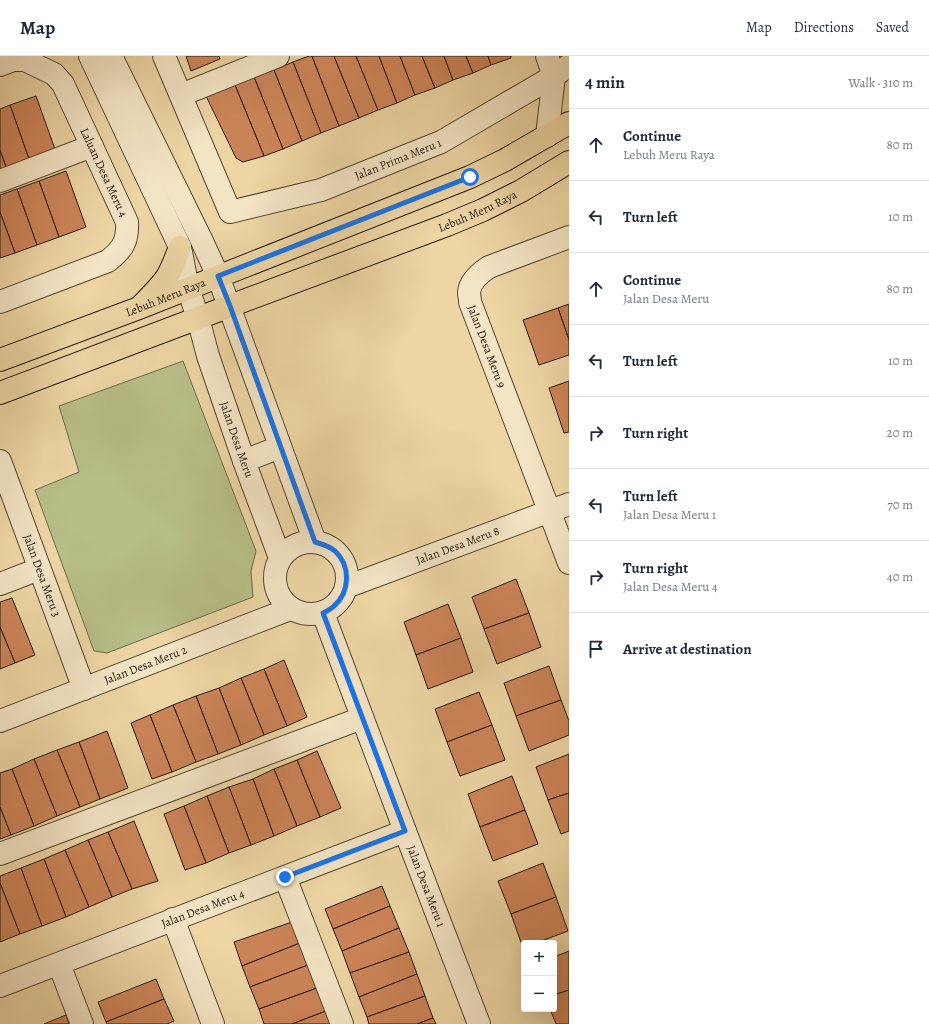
<!DOCTYPE html>
<meta charset="utf-8">
<style>
body{margin:0;font-family:Alegreya,serif;background:#f2f2f3;color:#1f2937}
.controls{position:absolute;right:12px;bottom:12px;display:grid;overflow:hidden;border-radius:4px;box-shadow:0 4px 16px #0002}
.controls button{width:36px;height:36px;display:grid;place-items:center;padding:0;border:0;border-bottom:1px solid #e0e1e3;background:#fff;color:#1f2937;font:20px sans-serif}
.stop{position:absolute;width:12px;height:12px;margin:-9px;border:3px solid #1a73e8;border-radius:50%;background:#fff}
.stop.end{background:#1a73e8;border-color:#fff;box-shadow:0 1px 4px #0008}
.list{margin:0;padding:0;list-style:none}
h2{display:flex;justify-content:space-between;align-items:center;height:52px;margin:0;padding:0 16px;font-size:17px}
h2 small{font-size:13px;font-weight:400;color:#747a83}
.list li{display:grid;grid-template-columns:26px 1fr auto;gap:12px;align-items:center;box-sizing:border-box;height:72px;padding:0 16px;border-top:1px solid #e0e1e3}
.list b{display:block;font-size:15px;white-space:nowrap}
.list p{margin:0;font-size:13px;white-space:nowrap;color:#747a83}
.list em{font-size:13px;font-style:normal;color:#747a83}
.icon{flex:none;width:22px;height:22px;fill:none;stroke:currentColor;stroke-width:2;stroke-linecap:round;stroke-linejoin:round}
.map{position:relative;flex:none;width:569px;height:968px;overflow:hidden}
header{display:flex;align-items:center;gap:24px;box-sizing:border-box;height:56px;padding:0 20px;background:#fff;border-bottom:1px solid #e0e1e3}
header strong{font-size:19px}
nav{display:flex;gap:22px;margin-inline-start:auto;font-size:14px}
main{display:flex}
aside{flex:1;background:#fff}
.map>svg:first-child{display:block}
</style>
<header>
<strong>Map</strong>
<nav><a>Map</a><a>Directions</a><a>Saved</a></nav>
</header>
<main>
<div class="map">
<svg width="569" height="968" viewBox="0 0 569 968">
<rect width="100%" height="100%" fill="#edd6a4"/>
<filter id="stains"><feTurbulence type="fractalNoise" baseFrequency=".005" numOctaves="4"/><feColorMatrix values="0 0 0 0 .2 0 0 0 0 .09 0 0 0 0 .02 0 0 0 .5 -.17"/></filter>
<radialGradient id="worn" r=".72"><stop offset=".6" stop-color="#630" stop-opacity="0"/><stop offset="1" stop-color="#630" stop-opacity=".3"/></radialGradient>
<!-- green -->
<path fill="#b7be87" stroke="#6d6b4b" d="M183,305L256,495L251,515L253,541L107,597L94,595L35,434L79,416L59,350Z"/>
<!-- building -->
<g fill="#cb8458" stroke="#23180f">
<path d="M186,0H219L220,3L191,15Z"/>
<path d="M309,0H312L339,70L321,77L293,6Z"/>
<path d="M312,0H334L359,62L339,70Z"/>
<path d="M334,0H356L378,54L359,62Z"/>
<path d="M356,0H379L397,47L378,54Z"/>
<path d="M379,0H400L415,39L397,47Z"/>
<path d="M400,0H422L435,32L415,39Z"/>
<path d="M422,0H444L453,24L435,32Z"/>
<path d="M444,0H466L473,17L453,24Z"/>
<path d="M466,0H488L491,9L473,17Z"/>
<path d="M488,0H511V2L491,9Z"/>
<path d="M293,6L321,77L302,85L274,14Z"/>
<path d="M274,14L302,85L283,93L254,21Z"/>
<path d="M254,21L283,93L264,100L235,29Z"/>
<path d="M235,29L264,100L243,106L236,102L206,40Z"/>
<path d="M36,40L56,96L30,106L10,49Z"/>
<path d="M10,49L30,106L7,114L0,94V53Z"/>
<path d="M0,94L7,114L0,117Z"/>
<path d="M66,115L86,171L59,181L39,125Z"/>
<path d="M39,125L59,181L37,189L17,133Z"/>
<path d="M17,133L37,189L15,197L0,156V139Z"/>
<path d="M0,156L15,197L0,202Z"/>
<path d="M569,248V284L558,252Z"/>
<path d="M558,252L569,284V299L539,309L523,264Z"/>
<path d="M569,325V376L564,377L549,332Z"/>
<path d="M516,523L529,557L484,573L472,541Z"/>
<path d="M12,542L35,599L15,607L0,571V546Z"/>
<path d="M448,548L461,582L416,599L404,566Z"/>
<path d="M529,557L541,591L497,608L484,573Z"/>
<path d="M0,571L15,607L0,613Z"/>
<path d="M461,582L473,616L428,633L416,599Z"/>
<path d="M284,604L307,661L287,670L264,613Z"/>
<path d="M549,610L561,644L516,660L504,627Z"/>
<path d="M264,613L287,670L264,679L241,622Z"/>
<path d="M241,622L264,679L241,689L219,632Z"/>
<path d="M219,632L241,689L218,698L196,640Z"/>
<path d="M479,636L492,669L447,686L435,653Z"/>
<path d="M196,640L218,698L196,706L173,649Z"/>
<path d="M561,644L569,665V679L529,695L516,660Z"/>
<path d="M173,649L196,706L172,716L150,659Z"/>
<path d="M150,659L172,716L152,723L131,667Z"/>
<path d="M492,669L505,704L460,720L447,686Z"/>
<path d="M107,675L128,732L100,743L79,686Z"/>
<path d="M79,686L100,743L80,751L57,694Z"/>
<path d="M57,694L80,751L57,760L34,703Z"/>
<path d="M317,695L341,752L320,761L297,704Z"/>
<path d="M569,698V737L548,744L536,711Z"/>
<path d="M34,703L57,760L34,770L12,713Z"/>
<path d="M297,704L320,761L297,770L274,713Z"/>
<path d="M12,713L34,770L11,779L0,751V717Z"/>
<path d="M274,713L297,770L274,780L253,723Z"/>
<path d="M512,720L525,754L480,771L468,738Z"/>
<path d="M253,723L274,780L251,789L229,731Z"/>
<path d="M229,731L251,789L229,797L207,740Z"/>
<path d="M569,737V775L561,778L548,744Z"/>
<path d="M207,740L229,797L206,807L184,750Z"/>
<path d="M184,750L206,807L185,814L164,758Z"/>
<path d="M0,751L11,779L0,783Z"/>
<path d="M525,754L538,788L493,805L480,771Z"/>
<path d="M134,765L158,825L132,833L108,776Z"/>
<path d="M108,776L132,833L112,841L88,784Z"/>
<path d="M88,784L112,841L89,851L65,794Z"/>
<path d="M65,794L89,851L66,861L44,803Z"/>
<path d="M44,803L66,861L42,870L21,812Z"/>
<path d="M543,807L556,841L511,858L498,825Z"/>
<path d="M21,812L42,870L20,878L0,827V820Z"/>
<path d="M0,827L20,878L0,886Z"/>
<path d="M382,830L390,850L333,873L325,853Z"/>
<path d="M556,841L568,875L536,887H524V891L523,892L511,858Z"/>
<path d="M390,850L399,872L342,895L333,873Z"/>
<path d="M292,866L300,887L242,910L234,886Z"/>
<path d="M399,872L409,896L350,917L342,895Z"/>
<path d="M300,887L308,909L250,931L242,910Z"/>
<path d="M569,895V934L554,939V901Z"/>
<path d="M409,896L417,918L359,941L350,917Z"/>
<path d="M308,909L317,932L259,953L250,931Z"/>
<path d="M417,918L425,940L367,961L359,941Z"/>
<path d="M156,923L164,943L106,966L98,946Z"/>
<path d="M317,932L326,955L292,968H264L259,953Z"/>
<path d="M569,934V968H556L550,953H554V939Z"/>
<path d="M425,940L433,962L417,968H369L367,961Z"/>
<path d="M164,943L174,965L167,968H107L106,966Z"/>
<path d="M326,955L332,968H292Z"/>
<path d="M66,959L69,968H44Z"/>
<path d="M433,962L436,968H417Z"/>
</g>
<g fill="none" stroke-linecap="round" stroke-linejoin="round">
<defs>
<g id="minor">
<path id="s1" d="M90,0L180,191L188,232L198,262L208,300L244,405L280,502"/>
<path d="M111,0L201,183L218,220L315,486"/>
<path id="s2" d="M164,0L230,156L321,134L441,86L554,20L569,9"/>
<path d="M547,0L554,20L547,80"/>
<path id="s3" d="M0,9L13,4H25L54,18L63,28L127,166C128,185 123,193 108,205L0,246"/>
<path d="M181,39L278,0"/>
<path d="M0,125L92,90"/>
<path id="s4" d="M569,181L489,211C480,217 470,225 469,236C469,239 470,243 470,246L569,507"/>
<path id="s5" d="M0,405L84,633"/>
<path d="M244,405L280,391"/>
<circle cx="311" cy="522" r="36"/>
<path d="M0,528L39,513"/>
<path id="s6" d="M346,531L569,448"/>
<path id="s7" d="M323,557L405,775L479,968"/>
<path id="s8" d="M0,665L290,553"/>
<path d="M0,798L362,662"/>
<path d="M285,821L342,968"/>
<path d="M173,863L213,968"/>
<path d="M59,908L82,968"/>
<path id="s9" d="M0,930L405,775"/>
</g>
<g id="major">
<path d="M143,248C151,240 160,231 167,221C172,212 176,202 180,191"/>
<path id="s10" d="M0,304L139,252L470,121L505,104L569,67"/>
<path id="s11" d="M0,337L230,250L447,169L483,154L521,135L569,106"/>
</g>
</defs>
<!-- minor casing -->
<use href="#minor" stroke="#564834" stroke-width="24"/>
<!-- major casing -->
<use href="#major" stroke="#23180f" stroke-width="24"/>
<!-- minor -->
<use href="#minor" stroke="#f3e4c4" stroke-width="22"/>
<!-- major -->
<use href="#major" stroke="#edd6a4" stroke-width="22"/>
</g>
<g fill="none" stroke-linecap="round" stroke-linejoin="round">
<!-- route -->
<path stroke="#1a73e8" stroke-width="5" d="M285,821L405,775L323,557C327,555 331,553 334,550C350,536 351,510 335,495C329,490 322,488 315,486L230,250L218,220L470,121"/>
</g>
<g text-anchor="middle" stroke-width="3" stroke-linejoin="round" paint-order="stroke">
<!-- street labels -->
<g font-size="12" fill="#23180f" stroke="#f3e4c4">
<text dy="4" stroke="none"><textPath href="#s2" startOffset="346">Jalan Prima Meru 1</textPath></text>
<text dy="4" stroke="none"><textPath href="#s3" startOffset="169">Laluan Desa Meru 4</textPath></text>
<text dy="4" stroke="none"><textPath href="#s11" startOffset="511">Lebuh Meru Raya</textPath></text>
<text dy="4" stroke="none"><textPath href="#s10" startOffset="177">Lebuh Meru Raya</textPath></text>
<text dy="4" stroke="none"><textPath href="#s4" startOffset="176">Jalan Desa Meru 9</textPath></text>
<text dy="4" stroke="none"><textPath href="#s1" startOffset="412">Jalan Desa Meru</textPath></text>
<text dy="4" stroke="none"><textPath href="#s6" startOffset="119">Jalan Desa Meru 8</textPath></text>
<text dy="4" stroke="none"><textPath href="#s5" startOffset="122">Jalan Desa Meru 3</textPath></text>
<text dy="4" stroke="none"><textPath href="#s8" startOffset="156">Jalan Desa Meru 2</textPath></text>
<text dy="4" stroke="none"><textPath href="#s7" startOffset="292">Jalan Desa Meru 1</textPath></text>
<text dy="4" stroke="none"><textPath href="#s9" startOffset="217">Jalan Desa Meru 4</textPath></text>
</g>
</g>
<rect width="100%" height="100%" filter="url(#stains)"/>
<rect width="100%" height="100%" fill="url(#worn)"/>
</svg>
<div class="controls">
<button>+</button>
<button>−</button>
</div>
<div class="stop" style="left:470px;top:121px"></div>
<div class="stop end" style="left:285px;top:821px"></div>
</div>
<aside>
<h2>4 min<small>Walk · 310 m</small></h2>
<ul class="list">
<li><svg class="icon" aria-label="ahead" viewBox="0 0 24 24"><path d="M12 20V5M6 11l6-6 6 6"/></svg><div><b>Continue</b><p>Lebuh Meru Raya</p></div><em>80 m</em></li>
<li><svg class="icon" aria-label="left" viewBox="0 0 24 24"><path d="M17 20v-9H6M10 6l-5 5 5 5"/></svg><div><b>Turn left</b></div><em>10 m</em></li>
<li><svg class="icon" aria-label="ahead" viewBox="0 0 24 24"><path d="M12 20V5M6 11l6-6 6 6"/></svg><div><b>Continue</b><p>Jalan Desa Meru</p></div><em>80 m</em></li>
<li><svg class="icon" aria-label="left" viewBox="0 0 24 24"><path d="M17 20v-9H6M10 6l-5 5 5 5"/></svg><div><b>Turn left</b></div><em>10 m</em></li>
<li><svg class="icon" aria-label="right" viewBox="0 0 24 24"><path d="M7 20v-9h11M14 6l5 5-5 5"/></svg><div><b>Turn right</b></div><em>20 m</em></li>
<li><svg class="icon" aria-label="left" viewBox="0 0 24 24"><path d="M17 20v-9H6M10 6l-5 5 5 5"/></svg><div><b>Turn left</b><p>Jalan Desa Meru 1</p></div><em>70 m</em></li>
<li><svg class="icon" aria-label="right" viewBox="0 0 24 24"><path d="M7 20v-9h11M14 6l5 5-5 5"/></svg><div><b>Turn right</b><p>Jalan Desa Meru 4</p></div><em>40 m</em></li>
<li><svg class="icon" aria-label="arrive" viewBox="0 0 24 24"><path d="M6 21V4h12l-3 4 3 4H6"/></svg><div><b>Arrive at destination</b></div></li>
</ul>
</aside>
</main>
